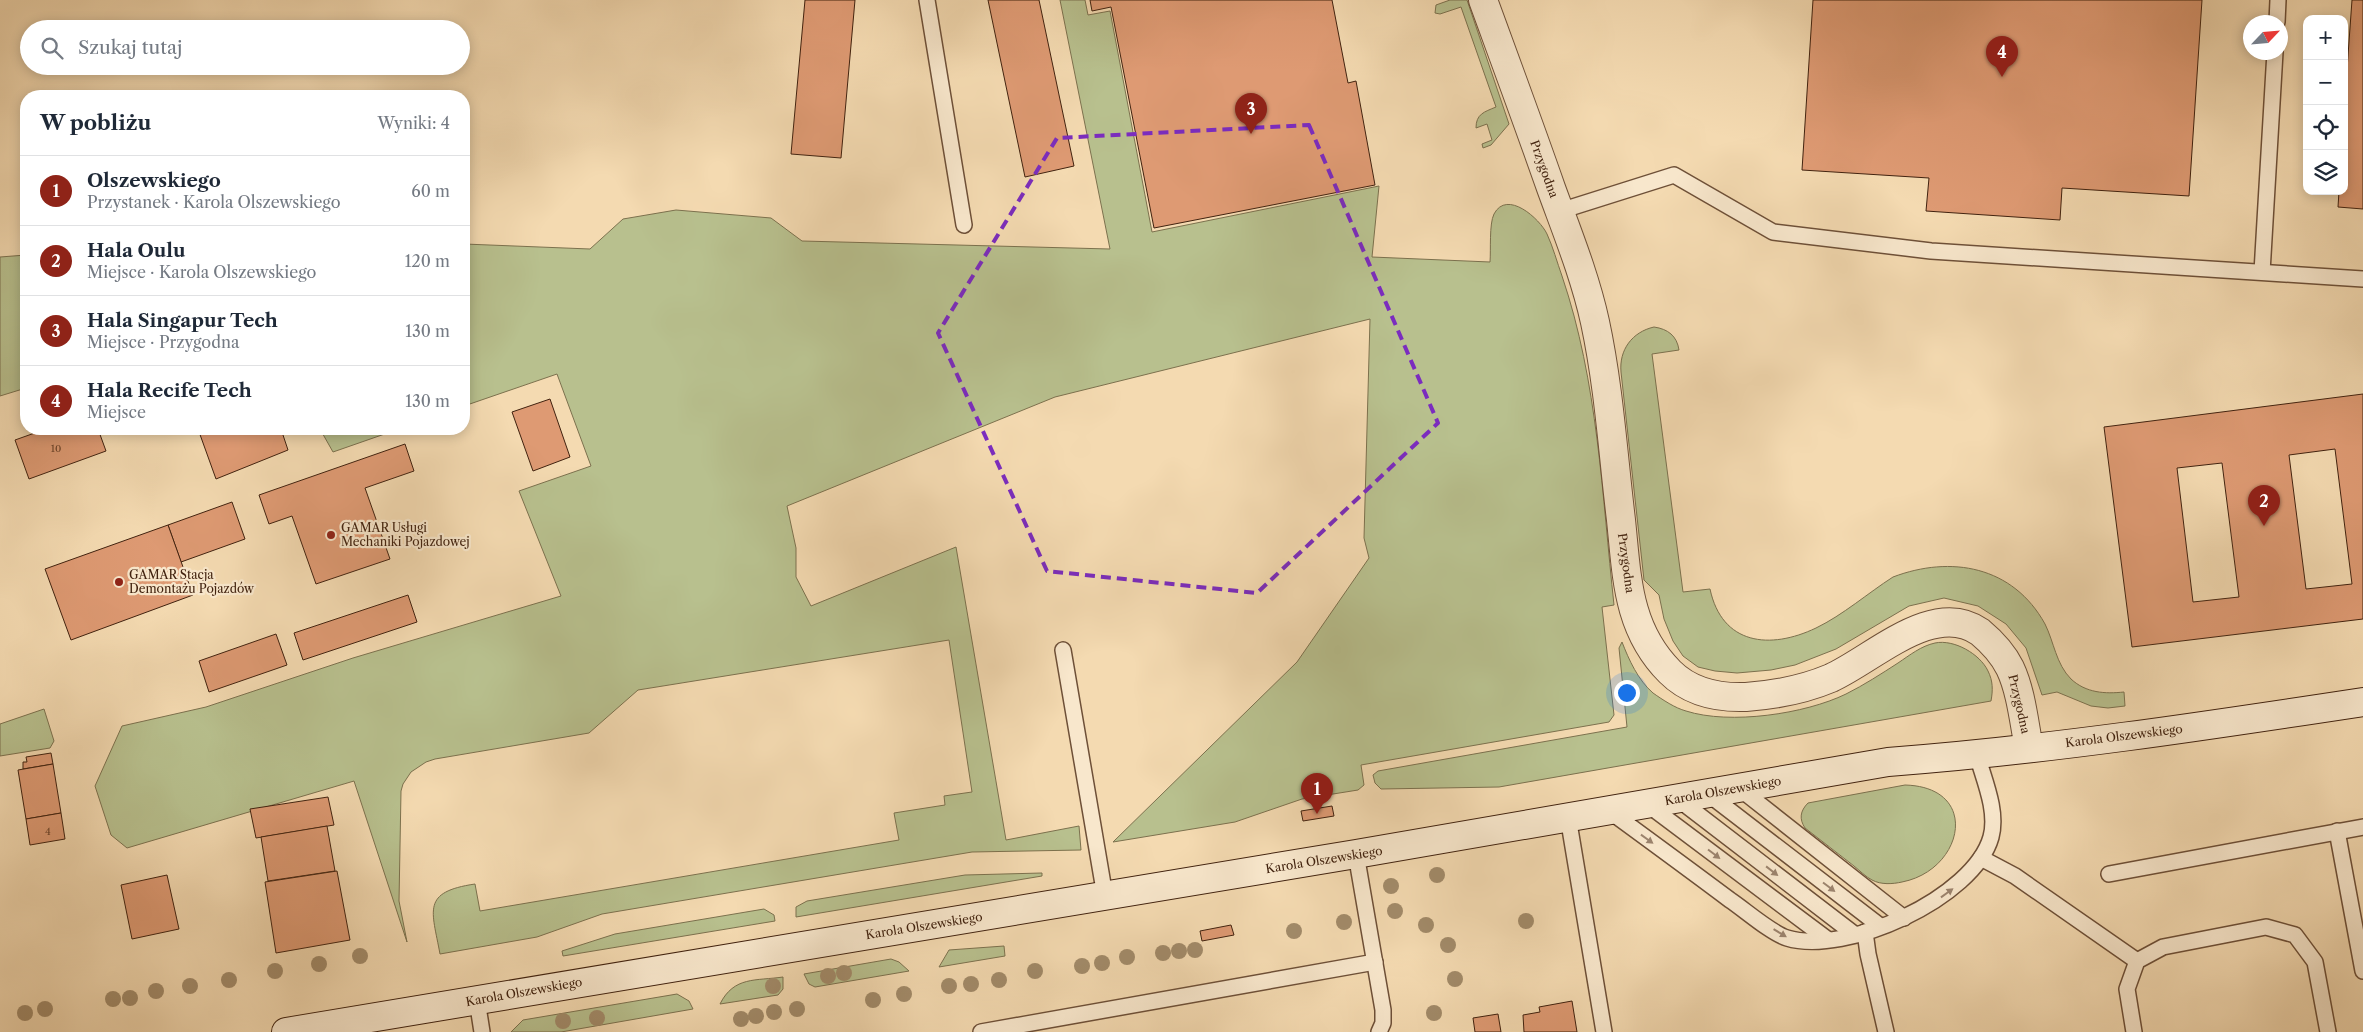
<!DOCTYPE html>
<html lang="pl">
<meta charset="utf-8">
<style>
body{margin:0;font-family:"Libre Caslon Text",serif;background:#f6f6f7;color:#1f2937}
.controls{position:absolute;right:15px;top:15px;display:grid;overflow:hidden;border-radius:10px;box-shadow:0 2px 12px #0003}
.controls button{width:45px;height:45px;display:grid;place-items:center;padding:0;border:0;border-bottom:1px solid #e0e1e3;background:#fff;color:#1f2937;font:25px sans-serif}
.compass{position:absolute;left:2243px;top:15px;width:45px;height:45px;border-radius:50%;background:#fff;box-shadow:0 2px 12px #0003;rotate:64deg}
.you{position:absolute;left:1626px;top:692px;width:18px;height:18px;margin:-12px;border:4px solid #fff;border-radius:50%;background:#1a73e8;box-shadow:0 0 0 8px #1a73e833}
.badge{display:grid;place-items:center;width:32px;height:32px;border-radius:50%;background:#8f2418;color:#fff;font-size:16px;font-weight:700}
.pin{position:absolute;translate:-50% -41px;filter:drop-shadow(0 1px 2px #0008)}
.pin::after{content:'';position:absolute;top:26px;width:18px;height:15px;background:inherit;clip-path:polygon(0 0,100% 0,50% 100%)}
.list{margin:0;padding:0;list-style:none}
h2{display:flex;justify-content:space-between;align-items:center;height:65px;margin:0;padding:0 20px;font-size:21px}
h2 small{font-size:16px;font-weight:400;color:#747a83}
.list li{display:grid;grid-template-columns:32px 1fr auto;gap:15px;align-items:center;box-sizing:border-box;height:70px;padding:0 20px;border-top:1px solid #e0e1e3}
.list b{display:block;font-size:19px;white-space:nowrap}
.list p{margin:0;font-size:16px;white-space:nowrap;color:#747a83}
.list em{font-size:16px;font-style:normal;color:#747a83}
.icon{flex:none;width:28px;height:28px;fill:none;stroke:currentColor;stroke-width:2;stroke-linecap:round;stroke-linejoin:round}
.map{position:relative;flex:none;width:2363px;height:1032px;overflow:hidden}
.search{position:absolute;background:#fff;box-shadow:0 2px 12px #0003;left:20px;top:20px;width:450px;height:55px;display:flex;align-items:center;gap:12px;box-sizing:border-box;padding:0 18px;border-radius:28px;color:#747a83;font-size:19px}
.panel{position:absolute;background:#fff;box-shadow:0 2px 12px #0003;left:20px;top:90px;width:450px;height:345px;border-radius:20px}
.map>svg:first-child{display:block}
</style>
<div class="map">
<svg width="2363" height="1032" viewBox="0 0 2363 1032">
<rect width="100%" height="100%" fill="#f4dab1"/>
<filter id="stains"><feTurbulence type="fractalNoise" baseFrequency=".004" numOctaves="4"/><feColorMatrix values="0 0 0 0 .2 0 0 0 0 .09 0 0 0 0 .02 0 0 0 .5 -.17"/></filter>
<radialGradient id="worn" r=".72"><stop offset=".6" stop-color="#630" stop-opacity="0"/><stop offset="1" stop-color="#630" stop-opacity=".3"/></radialGradient>
<!-- green -->
<g fill="#b8c08e" stroke="#7c714e">
<path d="M1060,0H1085L1088,15L1110,11L1152,232L1379,186L1372,257L1490,262C1491,250 1489,224 1494,214C1507,189 1540,219 1547,234C1553,247 1557,262 1562,276C1598,382 1602,495 1614,605L1602,607L1614,715L1609,722L1361,765L1364,785L1358,790L1302,799L1235,822L1113,842L1297,662L1369,558L1364,538L1370,319L1055,397L787,506L796,548V577L811,606L956,547L1006,840L1079,826L1081,850L972,852L602,914L537,937L440,954C432,910 421,892 475,884L480,911L899,840L894,813L945,805L944,796L972,792L949,640L638,690L589,733L435,759L426,762L411,772L403,784L401,791L399,901L407,942L354,781L127,848L111,835L95,786L122,726L206,707L353,658L561,596L519,491L591,466L557,374L464,406V244L590,249L623,219L676,210L771,218L802,241L1110,249Z"/>
<path d="M1450,0H1467L1509,124L1491,145L1483,148L1482,144L1492,140L1487,124L1476,128C1476,114 1484,112 1496,107L1461,7L1440,14L1435,13L1436,5Z"/>
<path d="M26,255V388L0,396V257Z"/>
<path d="M1654,327C1668,329 1677,336 1679,350L1652,354L1683,592L1710,589C1722,645 1770,650 1816,628C1843,615 1868,593 1893,577C1951,555 2013,566 2045,624C2054,642 2056,664 2071,679C2086,693 2105,694 2124,692L2125,706L2108,708L2091,706L2057,692L2042,695L2026,648L2006,624L1978,606L1944,598L1909,606L1836,649L1795,665L1771,670L1737,673L1715,671L1698,667L1683,656L1673,641L1664,619L1659,595L1644,580L1621,372C1619,350 1632,332 1654,327Z"/>
<path d="M320,429H399L333,452Z"/>
<path d="M1622,642C1629,660 1638,680 1653,693C1663,700 1675,708 1686,711C1730,725 1805,714 1846,694C1864,685 1881,674 1898,663C1910,655 1921,646 1935,643C1954,639 1980,654 1988,671C1993,681 1993,690 1991,701L1499,787L1381,789L1375,783L1373,775L1378,771L1627,727L1619,648Z"/>
<path d="M44,709L54,741L50,748L0,756V724Z"/>
<path d="M1905,785C1981,787 1964,870 1902,882C1893,884 1881,885 1872,880C1866,877 1859,870 1854,866C1838,853 1821,841 1805,828C1799,819 1800,811 1808,803Z"/>
<path d="M1042,873V876L796,917V907L807,901L965,875Z"/>
<path d="M764,909L774,915L775,921L563,956L562,951L615,934Z"/>
<path d="M1004,946L1005,956L939,967L949,950Z"/>
<path d="M891,959L899,962L909,971L815,987L809,984L804,974Z"/>
<path d="M783,977V989L778,995L720,1004C734,976 756,981 783,977Z"/>
<path d="M677,994L689,1001L693,1009L561,1032H511L523,1020Z"/>
</g>
<!-- building -->
<g fill="#de9a73" stroke="#41220f" fill-rule="evenodd">
<path d="M805,0H855L841,158L791,154Z"/>
<path d="M988,0H1039L1074,166L1025,177Z"/>
<path d="M1090,0H1332L1348,83L1356,81L1375,185L1154,228L1111,7L1092,11Z"/>
<path d="M1813,0H2202L2189,196L2062,188L2060,220L1926,211L1929,178L1802,170Z"/>
<path d="M2352,0H2363V209L2338,207L2339,191H2344V111Z"/>
<path d="M2363,394V619L2132,647L2104,427ZM2335,449L2352,584L2306,589L2289,455ZM2222,463L2239,597L2193,602L2177,468Z"/>
<path d="M550,399L570,457L533,471L512,412Z"/>
<path d="M46,429H98L106,451L29,479L15,440Z"/>
<path d="M198,429H281L288,450L216,479Z"/>
<path d="M405,444L414,471L365,488L390,559L316,584L292,516L269,524L259,495Z"/>
<path d="M232,502L245,539L181,562L168,525Z"/>
<path d="M168,525L193,595L71,640L45,569Z"/>
<path d="M408,595L417,622L303,660L294,633Z"/>
<path d="M276,634L287,665L209,692L199,661Z"/>
<path d="M51,753L53,764L23,769V762H27L26,757Z"/>
<path d="M53,764L61,813L26,819L18,770Z"/>
<path d="M328,797L334,825L256,838L250,809Z"/>
<path d="M1332,806L1334,816L1303,821L1301,811Z"/>
<path d="M61,813L65,839L30,845L26,819Z"/>
<path d="M327,826L335,871L268,881L261,837Z"/>
<path d="M337,871L350,940L276,953L265,882Z"/>
<path d="M167,875L179,929L132,939L121,885Z"/>
<path d="M1231,925L1234,935L1202,941L1200,931Z"/>
<path d="M1572,1001L1577,1032H1524L1523,1015L1540,1012L1539,1007Z"/>
<path d="M1498,1014L1501,1032H1475L1473,1018Z"/>
</g>
<g fill="none" stroke-linecap="round" stroke-linejoin="round">
<defs>
<g id="lane">
<path d="M927,0L964,225"/>
<path d="M2277,22L2278,0"/>
<path d="M1560,211L1674,175L1773,232L1931,251L2363,279"/>
<path d="M2262,272L2275,52"/>
<path d="M1063,650L1105,896"/>
<path d="M1739,788L1904,918"/>
<path d="M1707,793L1880,926"/>
<path d="M1678,799L1854,934"/>
<path d="M1647,804L1827,939"/>
<path d="M1608,810C1649,840 1690,870 1730,900C1745,910 1771,933 1787,938C1845,956 1974,898 1991,837C1998,811 1984,780 1977,755"/>
<path d="M1568,817L1604,1032"/>
<path d="M2337,831L2363,971"/>
<path d="M1356,854L1383,1010V1023L1379,1032"/>
<path d="M1981,858L2015,876L2137,961"/>
<path d="M2109,874L2363,827"/>
<path d="M1865,932L1868,954L1886,1032"/>
<path d="M477,1000L482,1032"/>
<path d="M981,1032L1375,962"/>
<path d="M2134,1032L2127,989L2137,961L2163,947L2266,927L2295,935L2315,962L2328,1032"/>
</g>
<path id="street" d="M1483,0C1506,63 1529,125 1551,188C1567,232 1585,276 1595,322C1609,387 1613,454 1621,520C1627,577 1627,629 1670,672C1690,692 1718,698 1746,697C1774,695 1805,689 1831,678C1873,659 1934,599 1980,632C1992,642 2003,654 2010,668C2021,691 2024,722 2029,748"/>
<path id="secondary" d="M286,1032L1356,854L1888,762C2047,750 2205,726 2363,702"/>
</defs>
<!-- lane casing -->
<use href="#lane" stroke="#6e5038" stroke-width="18"/>
<!-- street casing -->
<use href="#street" stroke="#6e5038" stroke-width="30"/>
<!-- secondary casing -->
<use href="#secondary" stroke="#41220f" stroke-width="30"/>
<!-- lane -->
<use href="#lane" stroke="#f8e7cc" stroke-width="15"/>
<!-- street -->
<use href="#street" stroke="#f8e7cc" stroke-width="28"/>
<!-- secondary -->
<use href="#secondary" stroke="#f8e7cc" stroke-width="28"/>
</g>
<!-- trees -->
<g fill="#a28b6a">
<circle cx="1437" cy="875" r="8"/>
<circle cx="1391" cy="886" r="8"/>
<circle cx="1395" cy="911" r="8"/>
<circle cx="1526" cy="921" r="8"/>
<circle cx="1344" cy="922" r="8"/>
<circle cx="1426" cy="925" r="8"/>
<circle cx="1294" cy="931" r="8"/>
<circle cx="1448" cy="945" r="8"/>
<circle cx="1195" cy="950" r="8"/>
<circle cx="1179" cy="951" r="8"/>
<circle cx="1163" cy="953" r="8"/>
<circle cx="360" cy="956" r="8"/>
<circle cx="1127" cy="957" r="8"/>
<circle cx="1102" cy="963" r="8"/>
<circle cx="319" cy="964" r="8"/>
<circle cx="1082" cy="966" r="8"/>
<circle cx="275" cy="971" r="8"/>
<circle cx="1035" cy="971" r="8"/>
<circle cx="844" cy="973" r="8"/>
<circle cx="828" cy="976" r="8"/>
<circle cx="1455" cy="979" r="8"/>
<circle cx="229" cy="980" r="8"/>
<circle cx="999" cy="980" r="8"/>
<circle cx="971" cy="984" r="8"/>
<circle cx="190" cy="986" r="8"/>
<circle cx="773" cy="986" r="8"/>
<circle cx="949" cy="986" r="8"/>
<circle cx="156" cy="991" r="8"/>
<circle cx="904" cy="994" r="8"/>
<circle cx="130" cy="998" r="8"/>
<circle cx="113" cy="999" r="8"/>
<circle cx="873" cy="1000" r="8"/>
<circle cx="45" cy="1009" r="8"/>
<circle cx="797" cy="1009" r="8"/>
<circle cx="774" cy="1012" r="8"/>
<circle cx="25" cy="1013" r="8"/>
<circle cx="1434" cy="1013" r="8"/>
<circle cx="756" cy="1016" r="8"/>
<circle cx="597" cy="1018" r="8"/>
<circle cx="741" cy="1019" r="8"/>
<circle cx="563" cy="1021" r="8"/>
</g>
<!-- one-way arrows -->
<defs><path id="oneway-solid" d="M-6-.8H1V-3.2L6.5 0L1 3.2V.8H-6Z" transform="scale(1.25)"/></defs>
<g fill="#9c846e">
<use href="#oneway-solid" transform="translate(1647 839) rotate(36)"/>
<use href="#oneway-solid" transform="translate(1714 854) rotate(37)"/>
<use href="#oneway-solid" transform="translate(1772 871) rotate(38)"/>
<use href="#oneway-solid" transform="translate(1829 887) rotate(37)"/>
<use href="#oneway-solid" transform="translate(1947 893) rotate(-36)"/>
<use href="#oneway-solid" transform="translate(1780 933) rotate(31)"/>
</g>
<!-- marked area -->
<path fill="none" stroke="#7b2cbf" stroke-width="4" stroke-dasharray="10 6" stroke-linejoin="round" d="M1309,125L1438,423L1257,593L1047,571L938,333L1057,138Z"/>
<!-- markers -->
<g fill="#8f2418" stroke="#f8e7cc" stroke-width="2">
<circle cx="331" cy="535" r="5"/>
<circle cx="119" cy="582" r="5"/>
</g>
<g text-anchor="middle" stroke-width="4.5" stroke-linejoin="round" paint-order="stroke">
<!-- number labels -->
<g font-size="10" fill="#684028">
<text x="56" y="452">10</text>
<text x="48" y="835">4</text>
</g>
<!-- street labels -->
<g font-size="12" fill="#41220f" stroke="#f8e7cc">
<text transform="translate(1544 169) rotate(70)" y="4">Przygodna</text>
<text transform="translate(1626 563) rotate(82)" y="4">Przygodna</text>
<text transform="translate(2019 704) rotate(77)" y="4">Przygodna</text>
<text transform="translate(2124 736) rotate(-7)" y="4">Karola Olszewskiego</text>
<text transform="translate(1723 791) rotate(-10)" y="4">Karola Olszewskiego</text>
<text transform="translate(1324 860) rotate(-9)" y="4">Karola Olszewskiego</text>
<text transform="translate(924 926) rotate(-9)" y="4">Karola Olszewskiego</text>
<text transform="translate(524 992) rotate(-10)" y="4">Karola Olszewskiego</text>
</g>
<!-- poi labels -->
<g font-size="12" fill="#41220f" stroke="#f8e7cc" text-anchor="start">
<text x="341" y="532">GAMAR Usługi<tspan x="341" dy="14">Mechaniki Pojazdowej</tspan></text>
<text x="129" y="579">GAMAR Stacja<tspan x="129" dy="14">Demontażu Pojazdów</tspan></text>
</g>
</g>
<rect width="100%" height="100%" filter="url(#stains)"/>
<rect width="100%" height="100%" fill="url(#worn)"/>
</svg>
<div class="controls">
<button>+</button>
<button>−</button>
<button><svg class="icon" aria-label="locate" viewBox="0 0 24 24"><circle cx="12" cy="12" r="6"/><path d="M12 2v4M12 18v4M2 12h4M18 12h4"/></svg></button>
<button><svg class="icon" aria-label="layers" viewBox="0 0 24 24"><path d="M12 4l9 5-9 5-9-5zM3 14l9 5 9-5"/></svg></button>
</div>
<svg class="compass" viewBox="-18 -18 36 36"><path d="M0-13l5 13h-10z" fill="#e53935"/><path d="M0 13l5-13h-10z" fill="#747a83"/></svg>
<div class="you"></div>
<div class="pin badge" style="left:1317px;top:814px">1</div>
<div class="pin badge" style="left:2264px;top:526px">2</div>
<div class="pin badge" style="left:1251px;top:134px">3</div>
<div class="pin badge" style="left:2002px;top:77px">4</div>
<div class="search"><svg class="icon" aria-label="search" viewBox="0 0 24 24"><circle cx="10" cy="10" r="6"/><path d="M15 15l6 6"/></svg>Szukaj tutaj</div>
<section class="panel">
<h2>W pobliżu<small>Wyniki: 4</small></h2>
<ul class="list">
<li><span class="badge">1</span><div><b>Olszewskiego</b><p>Przystanek · Karola Olszewskiego</p></div><em>60 m</em></li>
<li><span class="badge">2</span><div><b>Hala Oulu</b><p>Miejsce · Karola Olszewskiego</p></div><em>120 m</em></li>
<li><span class="badge">3</span><div><b>Hala Singapur Tech</b><p>Miejsce · Przygodna</p></div><em>130 m</em></li>
<li><span class="badge">4</span><div><b>Hala Recife Tech</b><p>Miejsce</p></div><em>130 m</em></li>
</ul>
</section>
</div>
